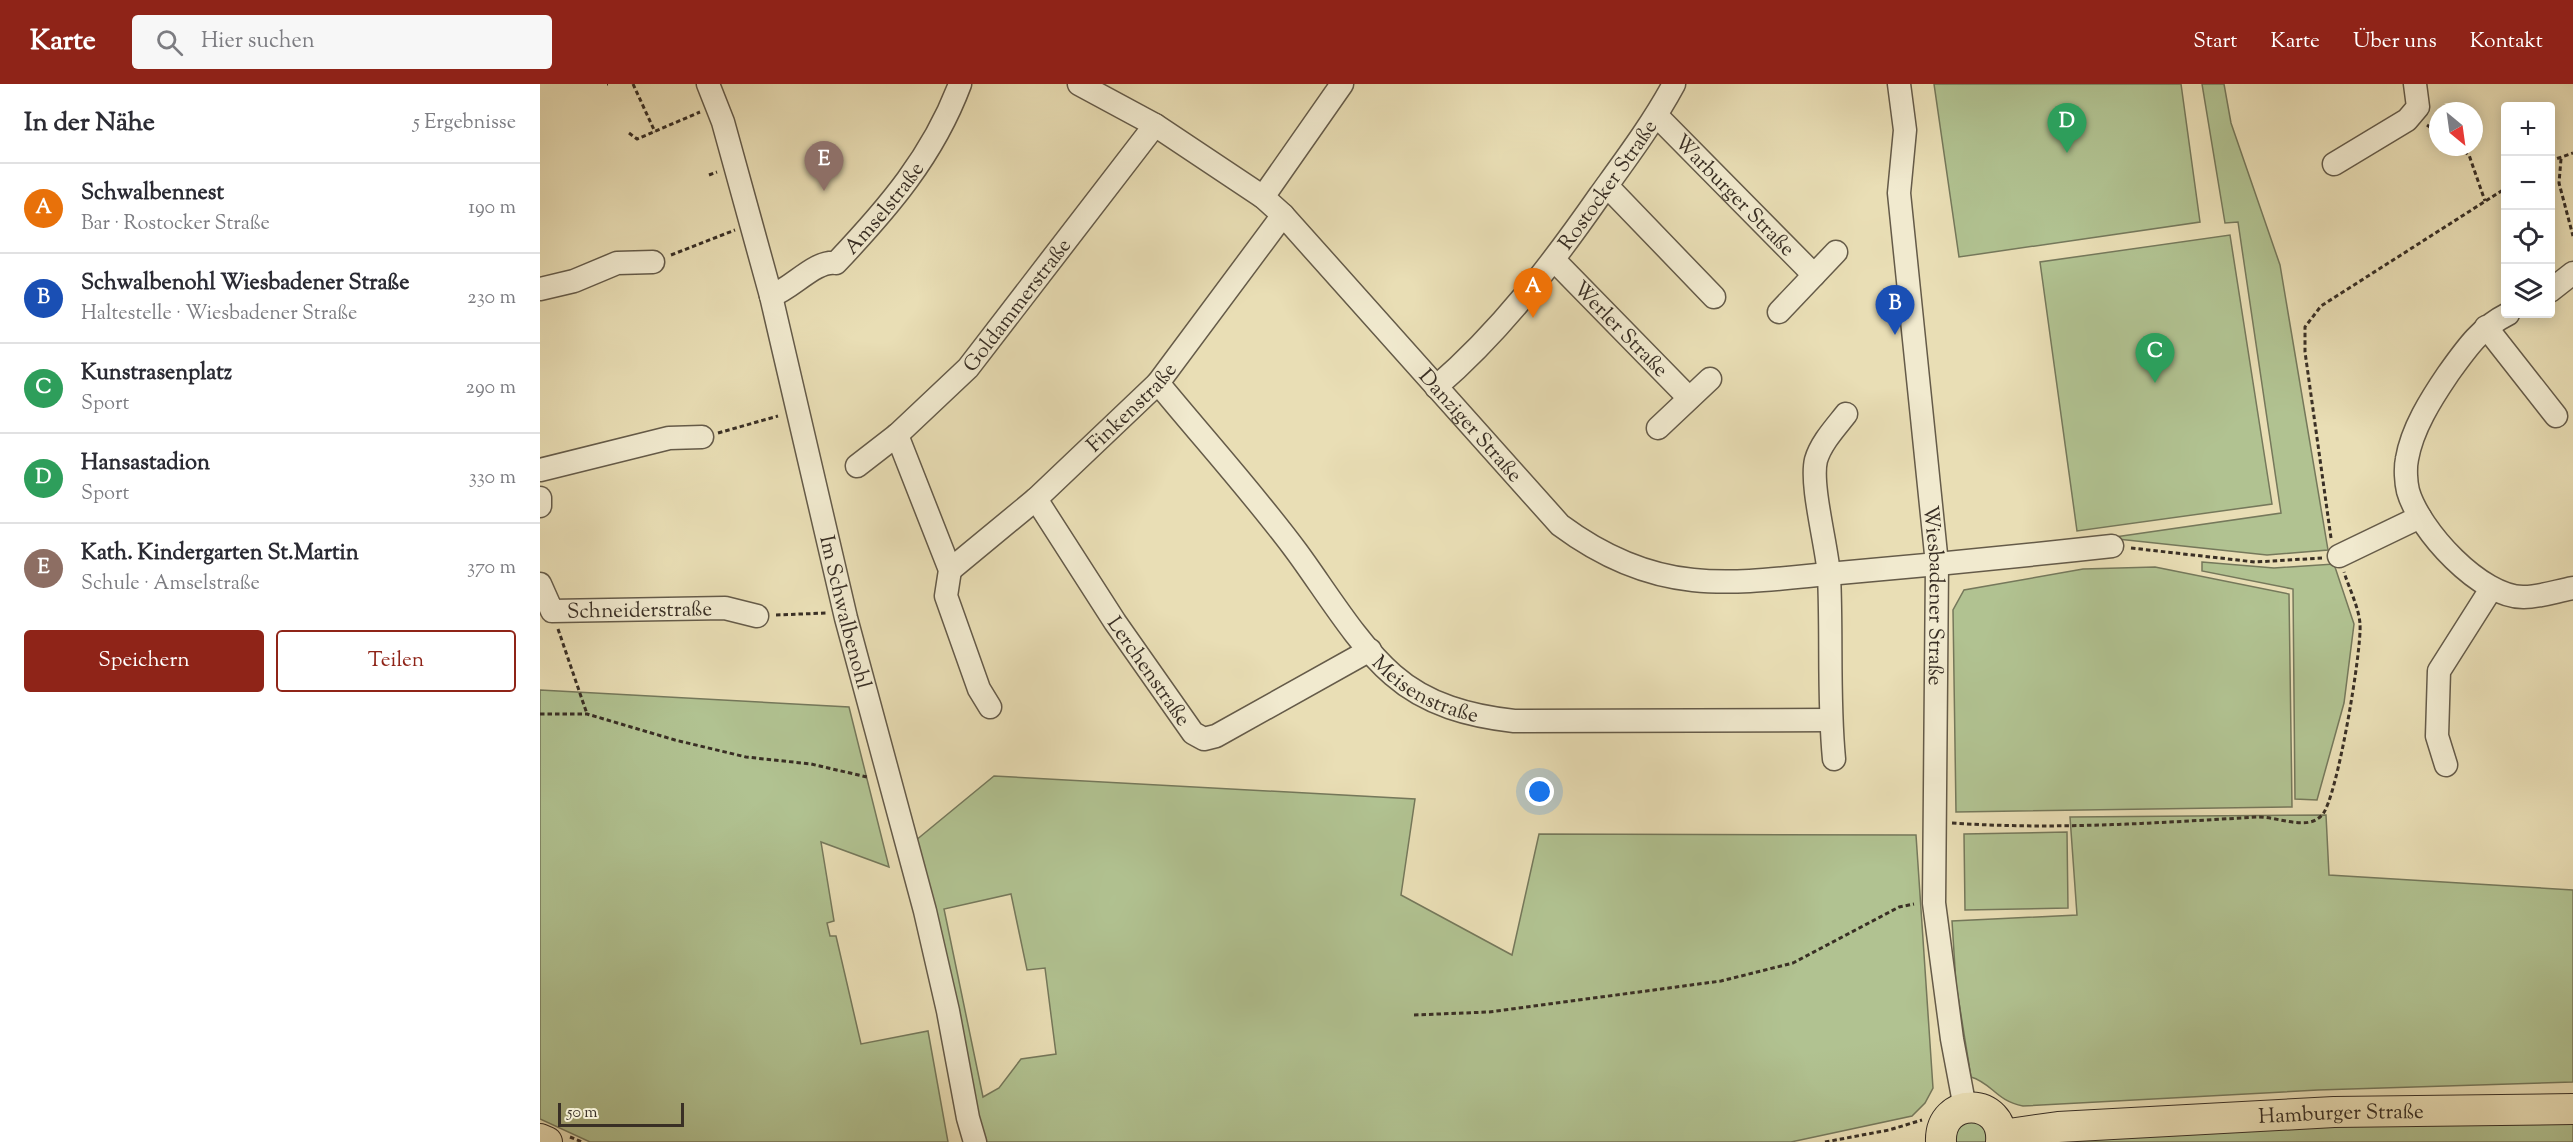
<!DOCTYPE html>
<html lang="de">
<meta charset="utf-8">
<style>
body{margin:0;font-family:"Sorts Mill Goudy",serif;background:#f7f7f7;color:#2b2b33}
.controls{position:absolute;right:18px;top:18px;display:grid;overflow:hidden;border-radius:6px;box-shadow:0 3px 15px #0003}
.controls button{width:54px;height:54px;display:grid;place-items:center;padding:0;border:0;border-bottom:2px solid #e1e1e2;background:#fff;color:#2b2b33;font:30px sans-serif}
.compass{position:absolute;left:1889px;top:18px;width:54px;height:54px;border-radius:50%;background:#fff;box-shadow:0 3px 15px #0003;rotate:151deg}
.scale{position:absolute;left:18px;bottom:15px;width:126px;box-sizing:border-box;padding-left:6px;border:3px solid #392f25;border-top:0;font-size:16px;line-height:21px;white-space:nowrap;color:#392f25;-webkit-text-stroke:4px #f1eacf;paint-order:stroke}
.you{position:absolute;left:1000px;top:708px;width:21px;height:21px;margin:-15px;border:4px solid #fff;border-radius:50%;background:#1a73e8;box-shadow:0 0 0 9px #1a73e833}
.badge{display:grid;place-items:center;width:39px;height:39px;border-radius:50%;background:#8f2418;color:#fff;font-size:20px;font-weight:700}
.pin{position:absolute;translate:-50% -50px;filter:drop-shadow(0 2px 3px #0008)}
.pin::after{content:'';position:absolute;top:32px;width:21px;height:18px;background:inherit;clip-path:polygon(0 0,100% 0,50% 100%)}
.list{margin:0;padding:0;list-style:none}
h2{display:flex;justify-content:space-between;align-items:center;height:78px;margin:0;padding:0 24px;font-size:26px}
h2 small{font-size:20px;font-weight:400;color:#7c7c81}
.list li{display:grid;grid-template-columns:39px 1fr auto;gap:18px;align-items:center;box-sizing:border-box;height:90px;padding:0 24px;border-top:2px solid #e1e1e2}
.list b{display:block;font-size:22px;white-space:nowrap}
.list p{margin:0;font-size:20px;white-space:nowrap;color:#7c7c81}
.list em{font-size:20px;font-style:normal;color:#7c7c81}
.actions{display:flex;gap:12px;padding:18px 24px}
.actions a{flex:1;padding:14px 0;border:2px solid #8f2418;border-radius:6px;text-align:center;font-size:21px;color:#8f2418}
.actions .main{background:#8f2418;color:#fff}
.icon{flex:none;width:33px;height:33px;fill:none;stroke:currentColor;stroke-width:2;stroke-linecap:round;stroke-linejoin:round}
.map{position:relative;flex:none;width:2033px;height:1058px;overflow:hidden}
header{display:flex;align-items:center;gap:36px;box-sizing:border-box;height:84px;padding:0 30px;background:#8f2418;color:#fff}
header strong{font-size:28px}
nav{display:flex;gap:33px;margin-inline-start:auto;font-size:21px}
.search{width:420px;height:54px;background:#f7f7f7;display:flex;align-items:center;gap:15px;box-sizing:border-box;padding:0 21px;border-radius:6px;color:#7c7c81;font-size:22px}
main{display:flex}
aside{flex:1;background:#fff}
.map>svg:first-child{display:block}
</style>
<header>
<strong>Karte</strong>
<div class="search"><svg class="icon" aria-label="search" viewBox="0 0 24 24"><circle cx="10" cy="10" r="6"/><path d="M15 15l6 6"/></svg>Hier suchen</div>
<nav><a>Start</a><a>Karte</a><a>Über uns</a><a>Kontakt</a></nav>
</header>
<main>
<aside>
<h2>In der Nähe<small>5 Ergebnisse</small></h2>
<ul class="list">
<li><span class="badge" style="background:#e8710a">A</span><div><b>Schwalbennest</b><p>Bar · Rostocker Straße</p></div><em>190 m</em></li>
<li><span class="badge" style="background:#1a4fb4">B</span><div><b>Schwalbenohl Wiesbadener Straße</b><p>Haltestelle · Wiesbadener Straße</p></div><em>230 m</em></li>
<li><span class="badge" style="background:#2e9e5b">C</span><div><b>Kunstrasenplatz</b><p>Sport</p></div><em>290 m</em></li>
<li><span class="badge" style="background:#2e9e5b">D</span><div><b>Hansastadion</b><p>Sport</p></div><em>330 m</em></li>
<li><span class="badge" style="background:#8d6e63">E</span><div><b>Kath. Kindergarten St.Martin</b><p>Schule · Amselstraße</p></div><em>370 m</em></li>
</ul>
<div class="actions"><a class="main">Speichern</a><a>Teilen</a></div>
</aside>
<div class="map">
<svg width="2033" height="1058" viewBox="0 0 2033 1058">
<rect width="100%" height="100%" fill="#e9deb5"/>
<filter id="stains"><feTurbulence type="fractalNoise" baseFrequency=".00333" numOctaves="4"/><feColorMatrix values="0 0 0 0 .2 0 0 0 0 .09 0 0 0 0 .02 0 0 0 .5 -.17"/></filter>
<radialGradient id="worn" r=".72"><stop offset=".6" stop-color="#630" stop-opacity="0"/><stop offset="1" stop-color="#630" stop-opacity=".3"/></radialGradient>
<!-- green -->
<g fill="#b1c291" stroke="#75785b" stroke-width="1.5" fill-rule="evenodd">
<path d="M1394,0H1641L1660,138L1419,173Z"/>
<path d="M1662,0H1684L1691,39L1740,181L1788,466L1727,471L1568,454L1741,429L1698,138L1685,139Z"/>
<path d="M1690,151L1732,420L1537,447L1500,178Z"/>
<path d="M1662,478L1734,484L1794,480L1814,540L1804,619L1777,716L1755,715L1753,505L1662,487Z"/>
<path d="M1615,483L1749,510L1752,723L1416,728L1413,526L1424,506L1543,485Z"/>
<path d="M0,606L309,623L349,783L281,758L294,837L287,839L290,852H296L321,960L388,947L408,1058H50L0,1035Z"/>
<path d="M454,692L875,715L861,811L972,871L999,750L1376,751L1393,1004L1385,1019L1372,1032L1251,1058H444L375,757ZM471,810L487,886L505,884L516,970L481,975L459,1004L443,1013L404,825Z"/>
<path d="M1786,731L1789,791L2033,806V998L1778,1006L1483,1022C1456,1017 1452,999 1431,993L1416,900L1412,837L1537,831L1530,733Z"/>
<path d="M1527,748L1528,824L1425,826L1424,750Z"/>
<path d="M1739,1036H2033V1058H1525Z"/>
<path d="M1426,1038H1437L1445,1045L1447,1058H1414L1417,1045Z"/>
</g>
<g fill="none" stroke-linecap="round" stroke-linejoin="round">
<defs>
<g id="minor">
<path id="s1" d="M168,0L183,38L231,212L306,534L385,827L408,927L428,1034L435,1058"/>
<path id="s2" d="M539,0L615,41L723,113L743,131L1020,441C1059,470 1103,491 1153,496C1200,501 1252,493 1299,489C1390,481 1481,472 1572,462"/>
<path id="s3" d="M1359,0L1365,46L1359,109L1397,480L1394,819L1412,955L1425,1024"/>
<path id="s4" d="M1117,32L1274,191"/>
<path d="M1794,80L1867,36L1878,23L1875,0"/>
<path d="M1067,102L1174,213"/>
<path d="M723,113L802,0"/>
<path id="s5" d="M1014,176L1149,314"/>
<path d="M0,205L34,197L77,179L113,178"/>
<path d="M2010,207L2033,189"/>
<path id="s6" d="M231,212C253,204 275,176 296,179C348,124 393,72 420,0"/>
<path d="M1239,228L1296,168"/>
<path d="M1968,230C1940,244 1926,265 1908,290C1891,315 1872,345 1867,375C1865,384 1866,399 1868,407C1879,446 1941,514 1984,513C2000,513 2017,507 2033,504"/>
<path d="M1946,243L2016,332"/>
<path id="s7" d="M618,299C664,355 714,410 757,468C785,506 818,561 853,591C887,621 930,632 974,637L1290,636"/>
<path id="s8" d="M896,303C960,248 1012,180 1060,111C1086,75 1113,39 1134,0"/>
<path d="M1118,344L1170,295"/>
<path d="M357,351L410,486L406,512L439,605L450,623"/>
<path id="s9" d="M317,382L357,351L428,284L615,41"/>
<path d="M0,386L129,354L162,353"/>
<path d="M0,414V422"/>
<path id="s10" d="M496,415L575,538L653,649L664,655L676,652L830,566"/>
<path d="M1799,472L1880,433"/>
<path id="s11" d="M410,486L496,415L618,299L743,131"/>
<path id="s12" d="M0,500L12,527L185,524L217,532"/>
<path d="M1294,675C1288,613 1292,552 1289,491C1287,462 1270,401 1276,376C1281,359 1295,344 1306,330"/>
<path d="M1906,681L1897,652L1899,587L1951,505"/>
</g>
<g id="major">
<path id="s13" d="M1462,1051L1518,1043L1794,1028L2033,1025"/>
<path d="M0,1055L7,1058"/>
<path d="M1401,1058C1399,1011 1465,1013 1461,1058"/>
</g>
</defs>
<!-- minor casing -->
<use href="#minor" stroke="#655b49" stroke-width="25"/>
<!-- major casing -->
<use href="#major" stroke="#392f25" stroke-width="32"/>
<!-- path -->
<g stroke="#392f25" stroke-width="3" stroke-dasharray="4.5 3" stroke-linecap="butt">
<path d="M67,0H68"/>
<path d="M93,0L115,48"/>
<path d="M1887,41L1898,49"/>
<path d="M89,49L97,55L160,28"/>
<path d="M1918,63L1929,71L1945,117"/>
<path d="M2021,75L2019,99L2033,152"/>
<path d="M2010,77L2033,69"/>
<path d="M169,91L177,88"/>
<path d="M131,171L195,146"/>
<path d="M178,349L238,332"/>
<path d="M1791,454L1765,268V243L1781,222L1966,104"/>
<path d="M1591,464L1715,478L1782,474"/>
<path d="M236,531L287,529"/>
<path d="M18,545L47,630"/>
<path d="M0,630H47L135,656L206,673L271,680L327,693"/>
<path d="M1412,739C1513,746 1616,739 1717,733C1737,732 1767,748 1782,731C1797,716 1822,565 1820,540C1819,524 1809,504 1804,488"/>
<path d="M874,931L949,928L1181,897L1253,879L1359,823L1374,820"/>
<path d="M30,1053L42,1058"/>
<path d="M1285,1058L1349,1046L1382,1036"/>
</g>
<!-- minor -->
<use href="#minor" stroke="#f1eacf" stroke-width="22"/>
<!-- major -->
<use href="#major" stroke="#e9deb5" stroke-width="30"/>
</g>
<g text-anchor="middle" stroke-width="4.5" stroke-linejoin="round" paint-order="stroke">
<!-- street labels -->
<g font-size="21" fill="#392f25" stroke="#f1eacf">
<text dy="7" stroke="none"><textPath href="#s8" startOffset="266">Rostocker Straße</textPath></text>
<text dy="7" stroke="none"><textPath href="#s4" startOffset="111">Warburger Straße</textPath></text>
<text dy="7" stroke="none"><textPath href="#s6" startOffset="147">Amselstraße</textPath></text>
<text dy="7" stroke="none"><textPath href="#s9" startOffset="228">Goldammerstraße</textPath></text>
<text dy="7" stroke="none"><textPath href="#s5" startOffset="96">Werler Straße</textPath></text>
<text dy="7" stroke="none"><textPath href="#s11" startOffset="244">Finkenstraße</textPath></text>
<text dy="7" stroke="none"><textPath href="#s2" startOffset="525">Danziger Straße</textPath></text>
<text dy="7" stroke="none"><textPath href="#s3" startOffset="514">Wiesbadener Straße</textPath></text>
<text dy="7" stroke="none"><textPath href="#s12" startOffset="117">Schneiderstraße</textPath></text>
<text dy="7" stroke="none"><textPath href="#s1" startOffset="546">Im Schwalbenohl</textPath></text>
<text dy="7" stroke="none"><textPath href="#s10" startOffset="206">Lerchenstraße</textPath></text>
<text dy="7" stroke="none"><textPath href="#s7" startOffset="411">Meisenstraße</textPath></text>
<text dy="7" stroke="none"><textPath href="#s13" startOffset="340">Hamburger Straße</textPath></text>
</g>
</g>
<rect width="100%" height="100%" filter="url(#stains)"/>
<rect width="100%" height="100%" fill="url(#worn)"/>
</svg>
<div class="controls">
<button>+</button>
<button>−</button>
<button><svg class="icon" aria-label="locate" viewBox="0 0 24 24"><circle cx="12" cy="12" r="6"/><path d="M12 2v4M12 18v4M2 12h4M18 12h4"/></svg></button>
<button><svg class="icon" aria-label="layers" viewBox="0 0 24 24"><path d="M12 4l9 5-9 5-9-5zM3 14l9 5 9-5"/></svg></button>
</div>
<svg class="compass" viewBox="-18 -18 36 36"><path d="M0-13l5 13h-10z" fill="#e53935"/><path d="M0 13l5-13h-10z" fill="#7c7c81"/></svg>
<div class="scale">50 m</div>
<div class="you"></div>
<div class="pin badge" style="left:993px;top:234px;background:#e8710a">A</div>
<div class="pin badge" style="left:1355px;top:251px;background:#1a4fb4">B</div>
<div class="pin badge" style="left:1615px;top:299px;background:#2e9e5b">C</div>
<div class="pin badge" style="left:1527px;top:69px;background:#2e9e5b">D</div>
<div class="pin badge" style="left:284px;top:107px;background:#8d6e63">E</div>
</div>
</main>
